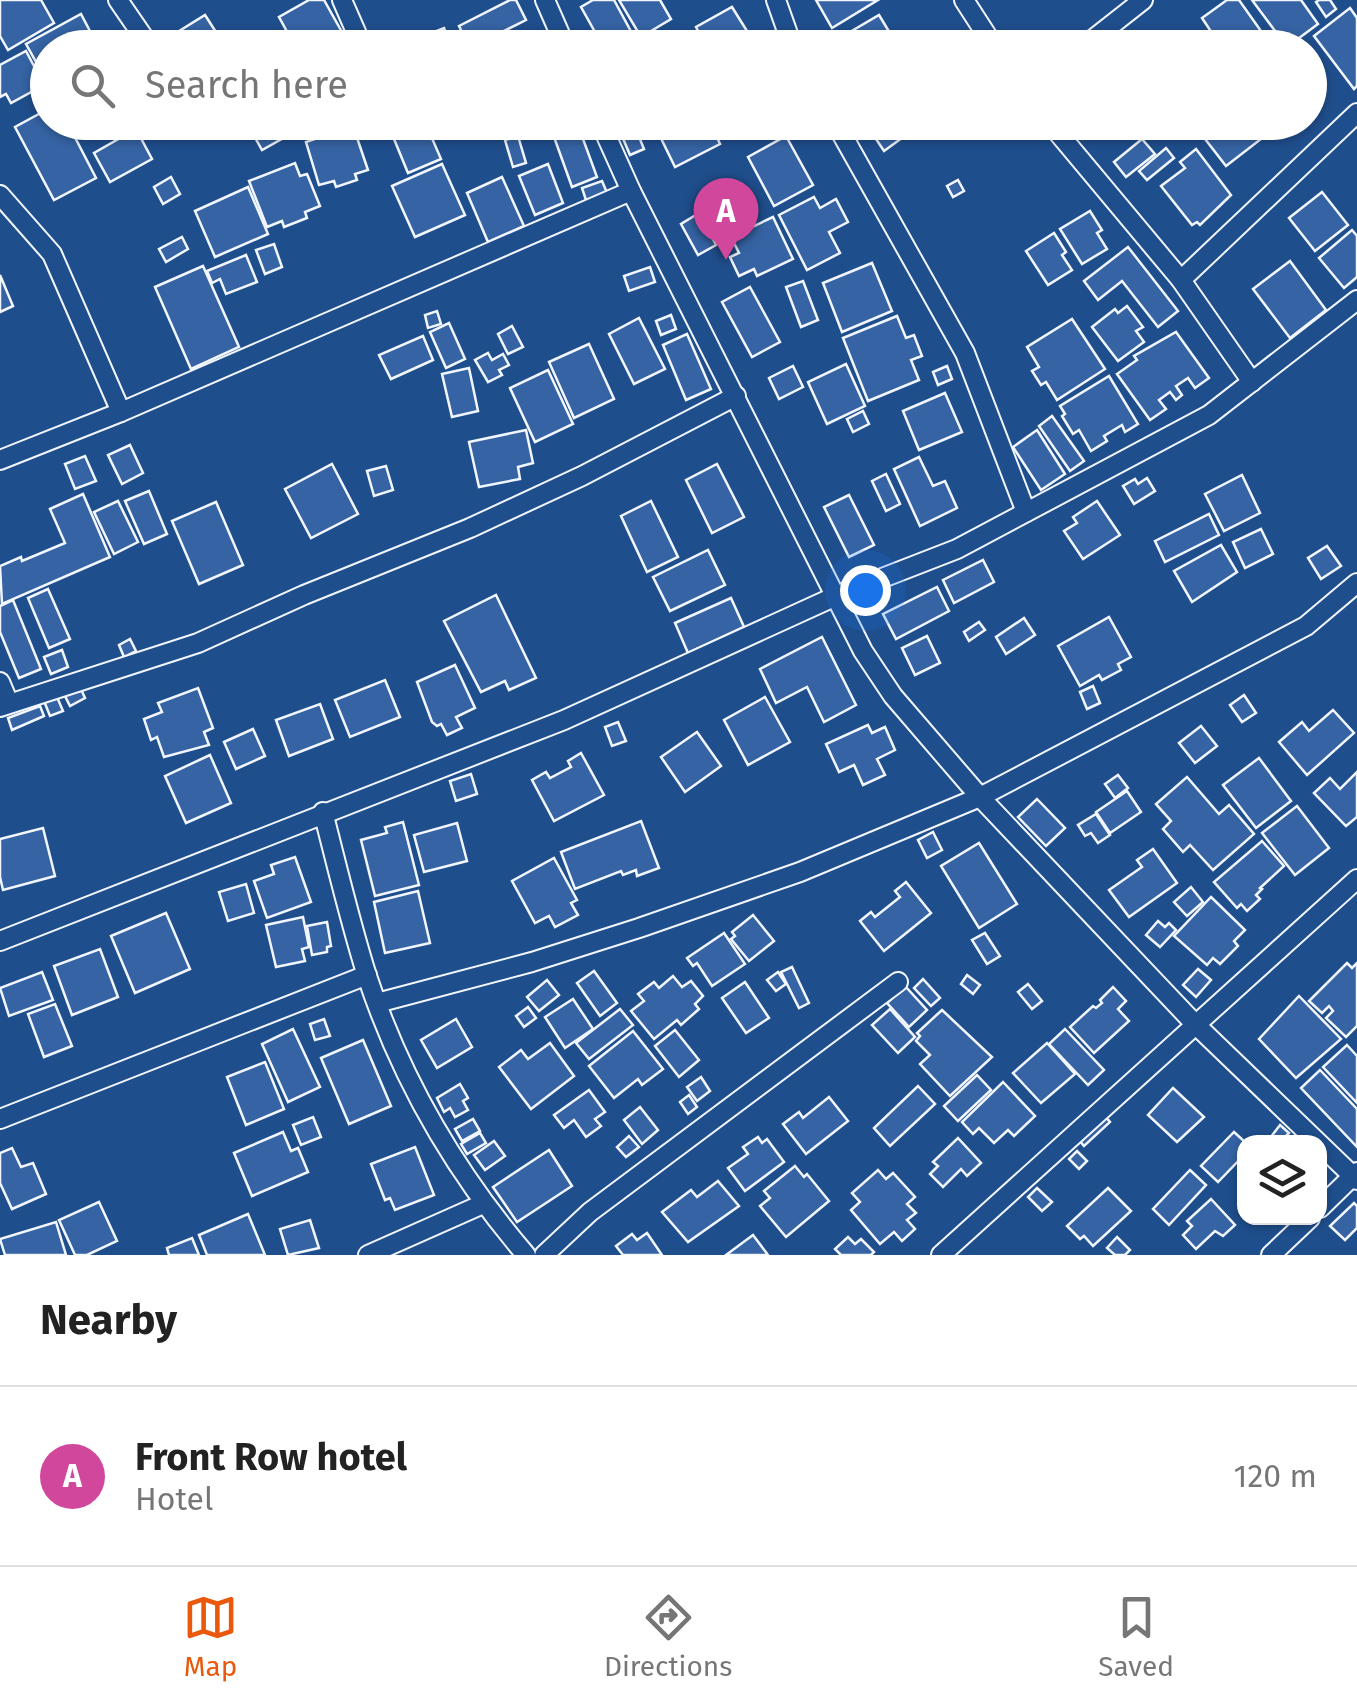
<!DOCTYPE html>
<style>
body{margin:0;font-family:"Fira Sans",sans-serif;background:#f6f6f6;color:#222}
.controls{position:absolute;right:30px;bottom:30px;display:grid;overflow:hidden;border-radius:20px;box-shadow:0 2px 8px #0004}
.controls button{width:90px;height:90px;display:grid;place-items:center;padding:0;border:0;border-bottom:2px solid #e0e0e0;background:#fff;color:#222;font:50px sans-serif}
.you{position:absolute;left:865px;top:590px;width:35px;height:35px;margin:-25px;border:8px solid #fff;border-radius:50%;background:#1a73e8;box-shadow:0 0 0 15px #1a73e833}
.badge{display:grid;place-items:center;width:65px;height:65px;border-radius:50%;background:#ea580c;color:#fff;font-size:32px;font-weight:700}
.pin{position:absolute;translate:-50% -82px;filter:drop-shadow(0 2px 5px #0008)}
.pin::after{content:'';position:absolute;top:52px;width:35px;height:30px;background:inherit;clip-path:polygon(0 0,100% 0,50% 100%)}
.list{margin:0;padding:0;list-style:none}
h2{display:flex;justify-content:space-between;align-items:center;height:130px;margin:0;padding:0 40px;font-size:42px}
h2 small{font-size:32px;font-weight:400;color:#767676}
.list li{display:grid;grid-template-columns:65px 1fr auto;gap:30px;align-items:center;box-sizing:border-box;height:180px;padding:0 40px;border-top:2px solid #e0e0e0}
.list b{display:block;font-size:38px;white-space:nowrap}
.list p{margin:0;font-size:32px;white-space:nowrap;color:#767676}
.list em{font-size:32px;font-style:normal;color:#767676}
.icon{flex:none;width:55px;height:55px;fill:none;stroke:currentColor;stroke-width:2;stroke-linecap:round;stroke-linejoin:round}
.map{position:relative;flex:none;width:1357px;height:1255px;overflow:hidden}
.search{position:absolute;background:#fff;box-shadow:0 2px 8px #0004;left:30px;right:30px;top:30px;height:110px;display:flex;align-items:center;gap:25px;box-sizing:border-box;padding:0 35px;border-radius:55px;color:#767676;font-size:38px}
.sheet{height:310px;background:#fff}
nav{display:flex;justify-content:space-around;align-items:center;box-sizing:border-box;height:140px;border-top:2px solid #e0e0e0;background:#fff;font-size:28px;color:#767676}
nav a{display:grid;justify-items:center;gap:5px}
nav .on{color:#ea580c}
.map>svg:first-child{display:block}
</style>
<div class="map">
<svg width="1357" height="1255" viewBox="0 0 1357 1255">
<rect width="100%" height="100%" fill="#1f4e8c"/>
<!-- building -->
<g fill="#3563a3" stroke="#f2f6ff" stroke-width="2.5">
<path d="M0,0H41L54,23L8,50L0,36Z"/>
<path d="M309,0H324L343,34L319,48H296L279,17Z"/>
<path d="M510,0H516L526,20L470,48L459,26Z"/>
<path d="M593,0H614L634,37L616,48H604L581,7Z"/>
<path d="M619,0H660L671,19L641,37Z"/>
<path d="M816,0H878L832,28Z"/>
<path d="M1227,0H1239L1273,48H1222L1202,18Z"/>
<path d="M1252,0H1301L1318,24L1287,47Z"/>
<path d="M1319,0H1330L1336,9L1326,17L1316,2Z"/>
<path d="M732,7L752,39L750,41L753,48H707L696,27Z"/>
<path d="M1350,8L1357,18V86L1354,89L1314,36Z"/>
<path d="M81,14L92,35L83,39L86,45L48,48V65L40,69L26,44Z"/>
<path d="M205,15L223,43L217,48H174L168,38Z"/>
<path d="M879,15L899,48H852L845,35Z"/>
<path d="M444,28L452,48H406L405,43Z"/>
<path d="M777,30L783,42L764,48L759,39Z"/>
<path d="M260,33L269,48H236Z"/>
<path d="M26,51L44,85L11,103L6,94L0,97V65Z"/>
<path d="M48,109V122H67L96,178L54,200L15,127Z"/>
<path d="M87,122H131L132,124L110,137L104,125L92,131Z"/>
<path d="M253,122H291L296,131L262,150L248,125Z"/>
<path d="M387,122H425L441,159L408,173Z"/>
<path d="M616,122H633L644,149L630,155Z"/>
<path d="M653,122H710L720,144L675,167Z"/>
<path d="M725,122H761L733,137Z"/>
<path d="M886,122H892L902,138L884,151L872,133Z"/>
<path d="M901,122H934L908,136Z"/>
<path d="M1199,122H1269L1274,129L1226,166L1195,126Z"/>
<path d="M353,126L368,170L355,174L357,180L336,187L334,181L319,185L306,142Z"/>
<path d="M579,128L597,177L572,187L554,137Z"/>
<path d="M136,129L152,159L110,182L94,153Z"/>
<path d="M518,136L526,163L513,167L505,140Z"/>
<path d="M786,136L813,185L774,206L748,157Z"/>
<path d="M1142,139L1155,154L1126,177L1114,162Z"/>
<path d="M1166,148L1174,158L1147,180L1139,171Z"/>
<path d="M1196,149L1231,195L1200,225L1197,222L1192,225L1161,186L1185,168L1180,162Z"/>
<path d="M295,163L300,176L307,174L320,206L305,212L307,218L284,227L282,221L267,227L249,181Z"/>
<path d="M442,164L465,215L415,237L392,186Z"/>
<path d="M548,164L563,203L535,215L519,176Z"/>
<path d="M171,177L180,194L163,204L154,187Z"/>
<path d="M502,177L524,226L488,242L467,193Z"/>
<path d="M958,180L964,191L953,197L947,186Z"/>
<path d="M602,181L608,195L587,203L582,188Z"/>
<path d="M248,187L268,234L215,257L195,211Z"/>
<path d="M1322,192L1348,225L1315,251L1289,218Z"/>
<path d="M814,197L820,208L836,199L848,222L829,232L840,253L807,270L779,215Z"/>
<path d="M1090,211L1102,230L1097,233L1107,249L1082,264L1060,229Z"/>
<path d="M699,213L716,245L698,255L681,224Z"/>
<path d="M773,217L793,259L757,276L754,269L739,276L730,257L739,253L731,237Z"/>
<path d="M1352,230L1357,236V277L1344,288L1319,258Z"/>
<path d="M1054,233L1066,252L1062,255L1072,270L1048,285L1026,251Z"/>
<path d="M182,237L188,249L166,262L159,249Z"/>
<path d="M274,244L282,267L265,274L256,250Z"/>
<path d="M1128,247L1178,311L1158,327L1122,281L1098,300L1084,281Z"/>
<path d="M246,255L257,282L226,294L220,279L212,283L207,271Z"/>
<path d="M1290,261L1326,310L1290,338L1253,289Z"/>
<path d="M872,263L892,311L842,332L823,283Z"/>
<path d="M203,266L239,347L191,369L155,287Z"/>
<path d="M650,267L655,282L629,291L624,276Z"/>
<path d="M0,275L13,306L0,312Z"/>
<path d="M803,281L818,320L801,327L786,287Z"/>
<path d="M750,287L780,342L752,357L722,302Z"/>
<path d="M1127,306L1143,327L1136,331L1144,342L1118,361L1092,327L1115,309L1118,313Z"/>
<path d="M437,311L441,324L428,328L425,315Z"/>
<path d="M671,315L676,329L661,335L656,321Z"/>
<path d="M897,316L906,338L914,335L922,356L911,360L919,380L868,401L843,338Z"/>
<path d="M639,318L665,369L634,384L609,334Z"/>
<path d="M1072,319L1105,369L1057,400L1046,382L1041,385L1032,371L1039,367L1027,347Z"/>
<path d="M449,323L465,359L446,368L430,332Z"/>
<path d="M512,326L523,347L508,354L498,334Z"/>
<path d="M1176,332L1209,378L1195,388L1188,378L1176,386L1182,395L1176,400L1170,392L1159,400L1166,409L1150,420L1117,374L1137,360L1134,356Z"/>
<path d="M687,334L711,389L686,400L663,345Z"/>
<path d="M423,336L433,360L391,379L379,355Z"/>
<path d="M589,344L614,399L574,418L549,362Z"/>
<path d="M488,353L492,360L503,354L509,365L499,370L502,375L488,382L475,360Z"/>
<path d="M846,364L865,406L827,424L808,382Z"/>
<path d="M793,366L803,387L779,399L769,378Z"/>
<path d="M947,366L952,379L938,385L933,372Z"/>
<path d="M469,368L478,411L452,417L442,374Z"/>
<path d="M548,370L573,424L535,442L510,388Z"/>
<path d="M1109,376L1138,424L1125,432L1122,425L1104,436L1107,441L1091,451L1079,430L1073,434L1062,416L1065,414L1060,406Z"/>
<path d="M945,393L962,432L919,450L903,411Z"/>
<path d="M863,411L869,424L853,432L847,419Z"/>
<path d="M1052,416L1084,461L1070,471L1039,426Z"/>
<path d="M526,430L533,463L518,467L520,479L479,487L469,442Z"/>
<path d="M1037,430L1065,474L1041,490L1013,447Z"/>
<path d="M130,445L143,473L122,484L108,455Z"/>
<path d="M85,456L96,481L75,489L65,464Z"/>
<path d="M919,457L933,486L945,481L957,508L920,526L894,469Z"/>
<path d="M332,464L358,514L311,538L285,489Z"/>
<path d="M717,464L744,517L712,533L686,480Z"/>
<path d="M386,466L393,490L374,496L367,471Z"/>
<path d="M886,474L900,504L886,511L872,481Z"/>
<path d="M1242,475L1260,513L1224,531L1205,494Z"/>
<path d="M1147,478L1155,491L1134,504L1123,486L1135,479L1138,484Z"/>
<path d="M149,491L167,534L144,544L125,501Z"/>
<path d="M83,494L110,557L2,604L0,566L21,557L22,561L65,543L50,509Z"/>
<path d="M849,495L874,545L849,557L824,507Z"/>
<path d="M118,501L138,542L114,554L94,512Z"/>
<path d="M651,501L678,557L647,572L621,516Z"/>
<path d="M1097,501L1120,535L1083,559L1064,531L1077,523L1073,517Z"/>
<path d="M216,502L243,565L199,584L172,521Z"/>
<path d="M1209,514L1219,535L1165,562L1155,541Z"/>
<path d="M1261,529L1273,554L1245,568L1233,542Z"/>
<path d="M1221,545L1237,572L1192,602L1174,571Z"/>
<path d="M1327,546L1341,566L1321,579L1308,558Z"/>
<path d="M708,550L725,585L670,611L653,577Z"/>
<path d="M983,560L994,582L954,603L943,580Z"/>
<path d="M937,587L949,611L896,639L883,614Z"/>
<path d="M48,589L70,639L49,648L28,598Z"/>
<path d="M496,595L536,678L509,690L505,681L481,692L444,621Z"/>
<path d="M731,598L744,627L688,653L675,623Z"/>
<path d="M13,600L41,669L19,678L0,632V606Z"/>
<path d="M1109,617L1131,657L1118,664L1121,670L1102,680L1099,675L1080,686L1058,646Z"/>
<path d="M1024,618L1035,635L1006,654L996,637Z"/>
<path d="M979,622L985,630L969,641L964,632Z"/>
<path d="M927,636L940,663L915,675L902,648Z"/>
<path d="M822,637L856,705L824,722L807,687L776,703L760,669Z"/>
<path d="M130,639L136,651L124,657L119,645Z"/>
<path d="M62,650L68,667L51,674L44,657Z"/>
<path d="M455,665L475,708L456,717L462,728L447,735L441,724L437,726L432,722L417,682Z"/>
<path d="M385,680L400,717L350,737L335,700Z"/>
<path d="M1093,686L1100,703L1087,709L1080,692Z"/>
<path d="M80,687L85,698L70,706L64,694Z"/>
<path d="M198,688L213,728L204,732L209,745L164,757L157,737L151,740L144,719L162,712L158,703Z"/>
<path d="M1244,695L1256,713L1242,722L1230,705Z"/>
<path d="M57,697L63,711L50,716L44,701Z"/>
<path d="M765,697L790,742L748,765L724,720Z"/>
<path d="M320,704L333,739L289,756L276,720Z"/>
<path d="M40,706L44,716L12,730L8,718Z"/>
<path d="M1333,710L1354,733L1307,775L1279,742L1302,722L1309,731Z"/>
<path d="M618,722L626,741L612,746L605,727Z"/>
<path d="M868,725L872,733L885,727L895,750L877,759L885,775L863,785L854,765L839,772L826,744Z"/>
<path d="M1201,726L1217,746L1195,763L1179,743Z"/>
<path d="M253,729L265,756L236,769L224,742Z"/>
<path d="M697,732L721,766L685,792L661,757Z"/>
<path d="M581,753L604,795L554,821L532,780L546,772L550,778L571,767L568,761Z"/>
<path d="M210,755L231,803L186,823L165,776Z"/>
<path d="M1259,758L1291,801L1256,828L1223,785Z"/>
<path d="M1357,772V817L1346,826L1314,793L1330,778L1340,789Z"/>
<path d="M471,774L477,794L456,801L450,781Z"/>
<path d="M1118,775L1128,788L1115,798L1105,784Z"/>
<path d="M1187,777L1219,814L1229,805L1254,834L1213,870L1190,845L1183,852L1163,829L1171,821L1156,804Z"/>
<path d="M1127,791L1141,812L1110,833L1096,812Z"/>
<path d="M1037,799L1065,828L1046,846L1018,817Z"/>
<path d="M1297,806L1329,848L1295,875L1262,833Z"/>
<path d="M1096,814L1110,835L1098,843L1091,833L1085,836L1078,825Z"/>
<path d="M641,821L659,868L637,876L636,870L623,875L621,871L575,889L561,852Z"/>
<path d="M403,822L419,885L375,896L361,840L387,833L385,827Z"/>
<path d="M457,823L467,861L424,872L414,835Z"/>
<path d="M43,828L55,876L3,890L0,877V839Z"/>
<path d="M933,832L942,850L927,858L918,840Z"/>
<path d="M1262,841L1284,866L1260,888L1262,889L1256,895L1260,899L1247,911L1241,904L1237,908L1214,882Z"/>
<path d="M979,843L1017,904L979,928L941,866Z"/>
<path d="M1153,849L1177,883L1129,917L1109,890L1142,867L1137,860Z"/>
<path d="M295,857L311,902L267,918L254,881L274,874L271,865Z"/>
<path d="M554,858L577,900L571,903L578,915L555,927L549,916L535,923L512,881Z"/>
<path d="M906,882L931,913L884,951L860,921L871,912L875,917L900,897L895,891Z"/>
<path d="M246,884L254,913L228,921L219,892Z"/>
<path d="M1191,887L1203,902L1187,916L1174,902Z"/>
<path d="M418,891L430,943L385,953L374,902Z"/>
<path d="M1211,897L1245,930L1234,941L1238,946L1220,964L1213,958L1207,965L1174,936Z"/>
<path d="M166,913L190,969L135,993L111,936Z"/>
<path d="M753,915L774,941L749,961L731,939L735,936L732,932Z"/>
<path d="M303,917L309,947L302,949L305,961L276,967L266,925Z"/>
<path d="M1158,921L1165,927L1169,923L1176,930L1160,947L1146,935Z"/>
<path d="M327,922L331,946L327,947V952L312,955L307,926Z"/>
<path d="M724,933L745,964L712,986L697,963L693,966L687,958Z"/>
<path d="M985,933L1000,956L987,964L972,940Z"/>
<path d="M100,949L118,997L72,1015L54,966Z"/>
<path d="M1347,963L1352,968L1357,963V1026L1346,1037L1326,1018L1333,1011L1329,1006L1322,1013L1309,1001Z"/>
<path d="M792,967L809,1003L799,1008L781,972Z"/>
<path d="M1198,969L1211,980L1196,997L1183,985Z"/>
<path d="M594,971L617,1003L600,1016L577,983Z"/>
<path d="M42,972L53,1000L9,1016L0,988Z"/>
<path d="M778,972L786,984L776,991L767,980Z"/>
<path d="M967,975L980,985L973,994L961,984Z"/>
<path d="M673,976L682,987L691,981L703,996L695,1004L699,1009L681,1025L677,1020L654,1039L631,1011L644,1001L638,994L654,982L659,988Z"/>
<path d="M923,979L940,998L931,1006L914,988Z"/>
<path d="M547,980L559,995L539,1011L527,997Z"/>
<path d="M745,982L769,1018L746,1033L722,998Z"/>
<path d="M1028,984L1042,1001L1032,1009L1018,992Z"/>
<path d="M905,986L927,1010L909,1027L887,1003Z"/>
<path d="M1113,987L1126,1001L1118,1009L1129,1021L1094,1053L1070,1027L1093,1006L1096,1008L1102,1003L1100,1000Z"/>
<path d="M1299,996L1341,1039L1296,1078L1259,1039Z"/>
<path d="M573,999L593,1029L565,1048L545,1017Z"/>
<path d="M55,1004L72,1046L44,1057L28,1014Z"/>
<path d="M528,1007L536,1018L524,1027L516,1016Z"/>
<path d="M620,1009L633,1025L589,1059L576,1043Z"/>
<path d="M890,1009L915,1037L898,1053L872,1025Z"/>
<path d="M942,1010L992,1057L950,1096L920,1064L930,1055L916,1041L920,1036L917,1033Z"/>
<path d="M324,1019L330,1036L315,1040L310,1024Z"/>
<path d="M456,1019L472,1047L437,1068L421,1040Z"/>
<path d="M293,1029L320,1087L288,1102L262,1044Z"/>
<path d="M1065,1029L1104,1070L1088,1085L1049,1044Z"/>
<path d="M675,1030L699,1060L679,1077L655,1046Z"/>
<path d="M633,1031L663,1069L642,1085L638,1079L614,1098L589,1066Z"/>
<path d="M363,1040L391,1106L349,1124L321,1058Z"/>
<path d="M550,1043L574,1076L531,1109L499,1067L521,1050L528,1059Z"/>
<path d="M1047,1043L1075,1074L1041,1103L1013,1073Z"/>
<path d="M1347,1045L1357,1056V1103L1323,1067Z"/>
<path d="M265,1062L284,1109L246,1125L227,1077Z"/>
<path d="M1320,1070L1357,1109V1147L1301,1088Z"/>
<path d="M977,1075L991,1090L958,1121L944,1106Z"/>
<path d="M701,1077L710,1091L697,1101L687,1087Z"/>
<path d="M1003,1082L1035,1116L1014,1136L1008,1130L994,1143L979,1128L973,1134L962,1122Z"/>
<path d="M460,1084L468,1098L463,1101L468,1110L455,1117L450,1108L444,1112L437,1098Z"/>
<path d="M918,1086L935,1104L890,1146L874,1128Z"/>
<path d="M1173,1088L1204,1117L1177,1142L1148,1115Z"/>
<path d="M589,1090L605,1112L595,1119L601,1126L586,1137L574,1120L564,1128L554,1115Z"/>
<path d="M689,1095L697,1107L688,1114L680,1102Z"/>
<path d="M829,1097L848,1121L806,1154L783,1124L799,1112L803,1118Z"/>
<path d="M640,1107L658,1130L642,1144L624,1120Z"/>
<path d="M1105,1116L1110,1122L1084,1146L1079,1140Z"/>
<path d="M313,1117L321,1137L301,1145L293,1125Z"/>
<path d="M473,1119L480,1131L462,1141L455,1129Z"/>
<path d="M1280,1125L1289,1133L1280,1142H1267Z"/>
<path d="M283,1132L291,1151L298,1148L308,1172L252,1196L234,1153Z"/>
<path d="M1234,1132L1245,1142L1244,1155L1218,1182L1201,1166Z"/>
<path d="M480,1133L486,1143L467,1154L461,1144Z"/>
<path d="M629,1136L639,1147L626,1157L617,1147Z"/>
<path d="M758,1137L762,1143L767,1139L784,1162L745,1191L728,1168L748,1154L743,1147Z"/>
<path d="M958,1138L981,1163L967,1176L961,1169L943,1187L930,1174L938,1166L933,1162Z"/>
<path d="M494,1141L505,1156L485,1170L474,1155Z"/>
<path d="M415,1147L434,1195L395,1210L390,1198L385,1200L371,1164Z"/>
<path d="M12,1148L21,1167L33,1163L46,1194L12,1209L0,1183V1153Z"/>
<path d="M549,1150L572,1186L517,1222L493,1187Z"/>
<path d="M1077,1151L1087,1161L1079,1169L1069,1159Z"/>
<path d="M795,1166L804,1177L807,1174L829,1201L786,1237L760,1206L770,1198L764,1191Z"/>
<path d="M878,1170L886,1179L893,1173L915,1197L907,1204L916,1213L907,1220L915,1229L902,1241L894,1232L880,1244L851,1210L860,1202L852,1193Z"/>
<path d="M1190,1170L1206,1185L1169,1225L1153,1209Z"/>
<path d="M718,1181L739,1206L688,1242L662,1212L691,1190L697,1197Z"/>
<path d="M1037,1188L1052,1202L1042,1211L1028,1197Z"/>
<path d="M1108,1188L1131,1211L1093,1246L1084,1236L1080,1239L1067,1226Z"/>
<path d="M1211,1199L1235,1225L1223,1236L1215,1231L1196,1249L1183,1235L1192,1226L1187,1221Z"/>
<path d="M99,1202L117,1241L87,1255H75L59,1220Z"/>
<path d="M1354,1203L1357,1206V1228L1345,1240L1330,1226Z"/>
<path d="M248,1214L265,1255H207L199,1235Z"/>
<path d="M310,1220L319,1248L288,1255L280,1229Z"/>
<path d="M56,1222L66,1255H5L0,1239Z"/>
<path d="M647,1233L662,1255H623L616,1246L632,1234L637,1240Z"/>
<path d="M753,1235L768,1255H726Z"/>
<path d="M848,1237L855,1244L861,1239L874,1252L871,1255H841L835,1249Z"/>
<path d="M1117,1237L1130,1250L1125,1255H1115L1107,1248Z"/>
<path d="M192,1238L199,1255H169L167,1248Z"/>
</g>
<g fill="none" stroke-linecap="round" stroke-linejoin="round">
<defs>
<g id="street">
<path d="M118,0L151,48"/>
<path d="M342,0L363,48"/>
<path d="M545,0L566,48"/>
<path d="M776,0L793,48"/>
<path d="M964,0L995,48"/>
<path d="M1082,48L1143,0"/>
<path d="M600,122L631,191L863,651L893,696L980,797L1194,1023L1357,1180"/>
<path d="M835,122L965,353L1026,512"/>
<path d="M1049,122L1181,280L1252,382"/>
<path d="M0,195L52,254L121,412"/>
<path d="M1181,280L1357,113"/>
<path d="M0,460L121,412L631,191"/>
<path d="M0,682L8,701"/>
<path d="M0,707L198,643L304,595L470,528L582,476L736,396"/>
<path d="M323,812C337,866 350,922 367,976C401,1079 456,1173 526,1255"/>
<path d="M0,941L564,720L836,596L957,549L1209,415L1357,300"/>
<path d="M377,1003L532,962L639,928L800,872L980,797L1306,626L1357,583"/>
<path d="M0,1119L367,975"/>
<path d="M1320,1208L1357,1172"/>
<path d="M368,1255L483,1204"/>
<path d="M544,1255L590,1212L898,982"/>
<path d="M941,1255L1357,879"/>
<path d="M1271,1255L1310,1218"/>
</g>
</defs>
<!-- street casing -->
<use href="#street" stroke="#f2f6ff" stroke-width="22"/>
<!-- street -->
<use href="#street" stroke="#1f4e8c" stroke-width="18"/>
</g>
</svg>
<div class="controls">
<button><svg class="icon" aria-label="layers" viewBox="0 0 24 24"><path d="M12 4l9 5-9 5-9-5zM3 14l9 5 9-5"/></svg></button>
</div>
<div class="you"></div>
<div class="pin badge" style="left:726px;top:260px;background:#d1479c">A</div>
<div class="search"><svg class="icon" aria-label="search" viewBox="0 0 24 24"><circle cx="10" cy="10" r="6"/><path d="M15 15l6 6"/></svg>Search here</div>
</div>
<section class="sheet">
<h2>Nearby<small></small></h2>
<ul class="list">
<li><span class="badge" style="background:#d1479c">A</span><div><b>Front Row hotel</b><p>Hotel</p></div><em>120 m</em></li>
</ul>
</section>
<nav>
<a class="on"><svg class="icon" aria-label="map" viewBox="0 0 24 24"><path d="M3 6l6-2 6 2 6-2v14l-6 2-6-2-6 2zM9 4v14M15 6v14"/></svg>Map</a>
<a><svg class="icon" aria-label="directions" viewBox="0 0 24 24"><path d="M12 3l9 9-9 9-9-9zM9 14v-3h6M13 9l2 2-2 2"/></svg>Directions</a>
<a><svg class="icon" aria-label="saved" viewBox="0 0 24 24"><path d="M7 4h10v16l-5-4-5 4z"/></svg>Saved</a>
</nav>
